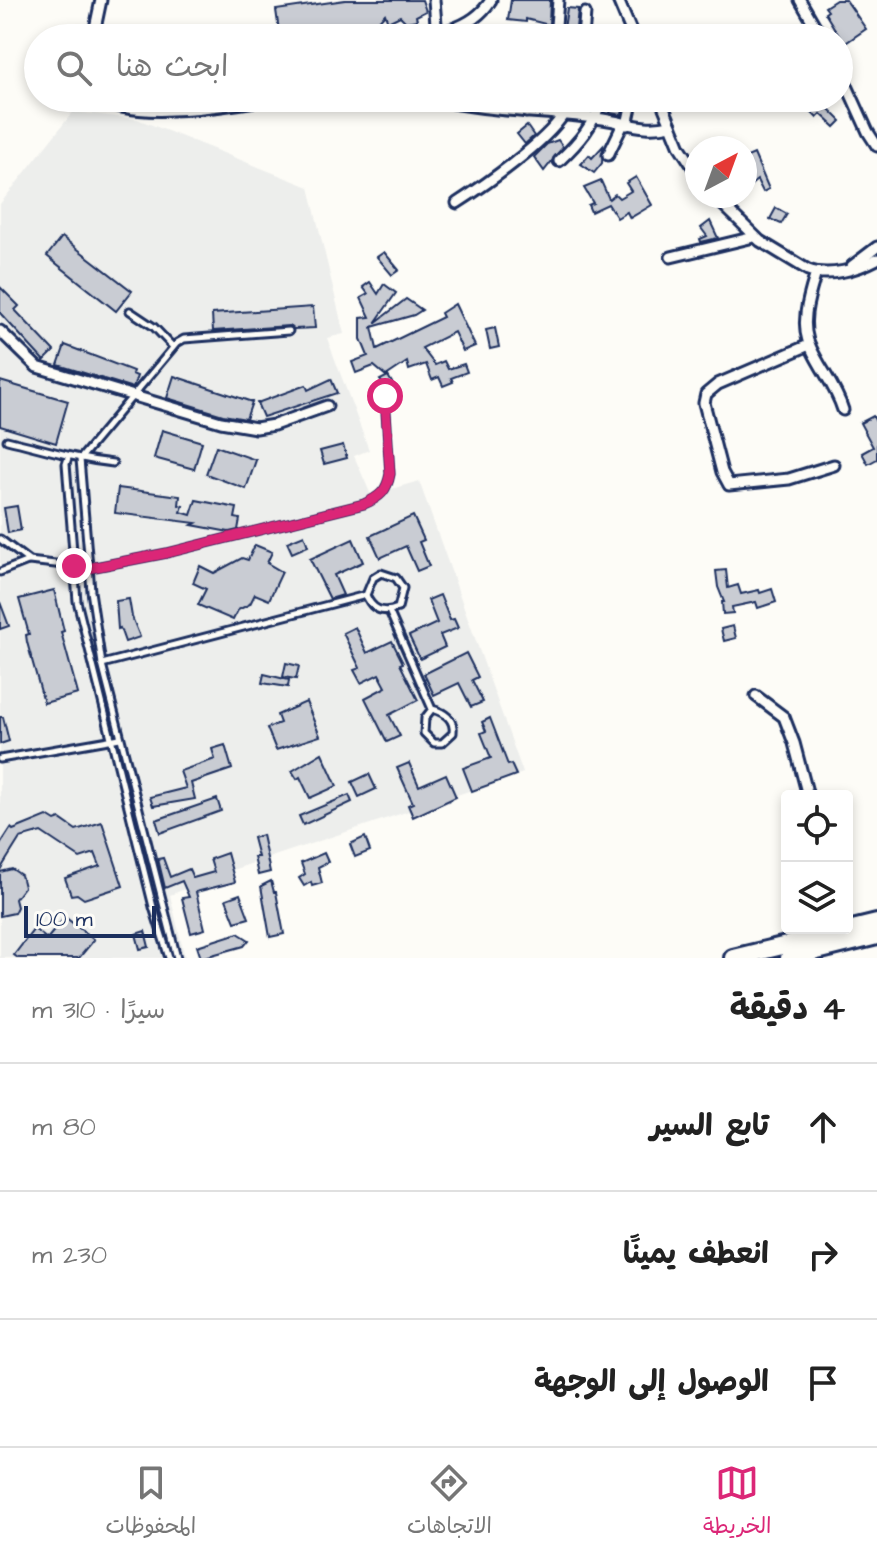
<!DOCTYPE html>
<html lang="ar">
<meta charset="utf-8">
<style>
body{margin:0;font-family:"Architects Daughter","Playpen Sans Arabic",sans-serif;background:#f2f2f2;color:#222;direction:rtl}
.controls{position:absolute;right:24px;bottom:24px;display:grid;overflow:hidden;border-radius:8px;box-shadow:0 4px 12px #0003}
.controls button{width:72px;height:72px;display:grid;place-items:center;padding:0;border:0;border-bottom:2px solid #e0e0e0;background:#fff;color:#222;font:40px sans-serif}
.compass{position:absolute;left:685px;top:136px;width:72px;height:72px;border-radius:50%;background:#fff;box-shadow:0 4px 12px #0003;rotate:41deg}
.scale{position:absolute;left:24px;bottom:20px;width:132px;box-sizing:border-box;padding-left:8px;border:4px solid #1b2f5e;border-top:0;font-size:22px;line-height:28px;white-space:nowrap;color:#1b2f5e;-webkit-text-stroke:6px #fdfcf7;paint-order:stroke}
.stop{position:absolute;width:24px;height:24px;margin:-18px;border:6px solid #db2777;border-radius:50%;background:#fff}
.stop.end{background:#db2777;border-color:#fff;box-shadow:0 2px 8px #0008}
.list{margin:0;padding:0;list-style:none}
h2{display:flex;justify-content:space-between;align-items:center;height:104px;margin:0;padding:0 32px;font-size:34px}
h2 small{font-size:26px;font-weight:400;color:#767676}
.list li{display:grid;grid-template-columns:52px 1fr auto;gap:24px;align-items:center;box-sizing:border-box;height:128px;padding:0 32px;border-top:2px solid #e0e0e0}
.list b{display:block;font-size:30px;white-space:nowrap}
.list em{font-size:26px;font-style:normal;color:#767676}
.icon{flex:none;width:44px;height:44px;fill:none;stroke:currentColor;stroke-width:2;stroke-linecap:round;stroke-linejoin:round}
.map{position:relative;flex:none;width:877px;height:958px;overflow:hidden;direction:ltr}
.search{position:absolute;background:#fff;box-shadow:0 4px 12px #0003;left:24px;right:24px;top:24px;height:88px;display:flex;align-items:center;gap:20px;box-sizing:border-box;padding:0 28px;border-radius:44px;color:#767676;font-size:30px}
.sheet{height:488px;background:#fff}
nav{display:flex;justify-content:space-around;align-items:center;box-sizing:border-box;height:112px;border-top:2px solid #e0e0e0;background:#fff;font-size:22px;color:#767676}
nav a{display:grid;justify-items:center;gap:4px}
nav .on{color:#db2777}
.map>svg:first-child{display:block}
</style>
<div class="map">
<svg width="877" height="958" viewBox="0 0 877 958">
<rect width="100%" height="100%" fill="#fdfcf7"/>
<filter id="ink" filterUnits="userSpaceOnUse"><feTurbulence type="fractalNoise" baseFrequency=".0125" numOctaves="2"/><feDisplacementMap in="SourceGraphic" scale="16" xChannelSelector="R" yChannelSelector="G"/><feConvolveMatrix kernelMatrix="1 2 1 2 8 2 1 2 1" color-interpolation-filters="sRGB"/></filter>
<g filter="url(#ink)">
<!-- built -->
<path fill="#edeeec" d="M73,112L137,119L309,187L344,334L327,338L369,450L354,456L371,495L419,481L523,773L235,869L170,895L185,958H0V204Z"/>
<!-- building -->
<g fill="#c9ccd3" stroke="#1b2f5e" stroke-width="2">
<path d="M345,0H422L426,11L416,16L417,20L406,22L400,16L388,22L385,14L375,25L367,26L361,32L363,38H280L276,10Z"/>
<path d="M511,0H550L549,25L526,19V22L508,20Z"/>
<path d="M836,0H846L866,29L844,44L825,13L828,11L825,7Z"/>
<path d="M567,8L578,9L576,28H574L572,38L563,36Z"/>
<path d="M614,98H625L622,115L610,113Z"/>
<path d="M822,102L841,121L835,127L821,114L817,118L812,113Z"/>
<path d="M527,126L534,136L525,144L517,134Z"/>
<path d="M558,140L563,147L544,171L534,157L547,144Z"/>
<path d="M603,146L602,163L594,173L581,164L589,155L592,158Z"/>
<path d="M754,154L769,189L763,192L757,180L745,190V176L751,172L745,158Z"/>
<path d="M636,177L652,205L630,218L627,212L617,218L608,204L591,212L588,205L593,203L584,188L601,181L609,199L615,194L619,198L631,191L626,183Z"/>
<path d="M776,208L787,214L781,224L770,219Z"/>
<path d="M710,221L718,238L701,242L700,239L707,236L701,228Z"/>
<path d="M62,237L132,291L116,311L47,256Z"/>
<path d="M384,252L399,270L392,275L377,257Z"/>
<path d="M370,282L378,294L384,284L396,293L375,323L406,299L422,310L414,315L372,327L377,349L443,317L441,313L455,304L475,346L463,351L454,332L422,348L435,365L444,361L448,369L464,364L467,372L451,378L453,382L443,386L439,377L432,380L426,364L409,370L407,362L386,376L374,366L356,373L352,362L368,356L361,339V318L370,317L361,298L368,294L363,287Z"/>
<path d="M0,287L19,306L15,310L54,351L44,361L0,313Z"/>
<path d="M313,307L315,328L294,329L289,326L213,331L212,314Z"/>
<path d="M495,328L499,347L490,349L486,330Z"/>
<path d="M65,345L133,371L132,374L137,376L133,388L58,365Z"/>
<path d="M174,376L252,402L246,419L223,415L167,398Z"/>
<path d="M388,376L394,386L382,391L379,386L383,384L380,380Z"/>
<path d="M331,379L337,393L263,417L257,403L306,385L308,390Z"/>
<path d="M0,381L68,401L56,443L0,426Z"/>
<path d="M873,416L877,424V459L868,464L862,453L873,447L860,423Z"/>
<path d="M162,430L202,442L194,469L154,458Z"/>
<path d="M343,445L347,458L324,464L320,451Z"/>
<path d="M216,446L256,460L246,489L206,474Z"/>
<path d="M118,488L180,496L179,505L183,506L181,512L191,515L196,500L237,508L235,518L240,519L238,530L229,532L192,525L196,523L115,513Z"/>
<path d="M17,506L21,530L8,533L4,508Z"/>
<path d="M413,516L424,540L419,542L429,566L417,571L406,546L380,558L370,536Z"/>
<path d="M304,535L308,546L292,553L287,542Z"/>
<path d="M353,539L363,562L334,575L343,595L330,599L310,559Z"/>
<path d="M255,545L272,552L267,563L282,572L269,600L255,594L250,604L238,610L233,620L198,605L206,589L193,583L200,566L214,573L242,558L248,560Z"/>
<path d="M726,570L728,588L738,585L741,594L759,590L760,593L772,589L776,602L758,608L756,602L732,607L733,613L723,614L722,602H724L718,587L716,571Z"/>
<path d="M54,590L64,631L61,632L78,694L44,703L27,642L26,635L29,634L19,599Z"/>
<path d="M440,595L450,620L454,619L458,628L440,635L445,647L420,659L409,636L437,623L428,600Z"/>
<path d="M129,599L132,617L140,637L125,642L120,628L118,629L116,601Z"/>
<path d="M0,602L9,626L0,629Z"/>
<path d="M733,626L736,638L724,641L721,629Z"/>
<path d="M355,627L367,653L392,641L403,663L400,664L418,700L389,715L400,736L387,742L365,698L386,687L379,674L361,683L354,670L360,668L343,633Z"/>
<path d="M466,653L478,677L472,680L483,702L471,707L459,683L434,695L424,674Z"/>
<path d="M286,663L299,666L296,679L283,677Z"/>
<path d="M264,674L289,680L288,687L262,683Z"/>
<path d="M306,702L320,736L276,750L267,728L280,723L277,715Z"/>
<path d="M0,717H3L9,741L0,744Z"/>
<path d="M490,718L508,765L511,764L516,775L472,791L463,768L491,758L481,733L486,731L482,722Z"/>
<path d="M225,745L232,769L191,783L195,799L153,806L150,797L186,788L180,771L215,759L212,749Z"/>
<path d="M322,753L337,786L310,798L300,777L297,779L292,771Z"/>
<path d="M409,763L419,786L446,774L456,797L413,817L408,805L413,803L397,768Z"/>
<path d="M369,774L376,789L359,797L352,782Z"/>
<path d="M349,795L352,802L303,825L299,816Z"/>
<path d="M217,799L221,811L160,833L156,820Z"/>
<path d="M47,816L55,821L60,819L76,830L102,822L123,886L84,899L77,894L71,895L65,878L100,866L95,853L80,858L41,832L20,838L0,870V845L11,828L13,830Z"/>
<path d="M262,835L270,872L258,875L254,857H258L253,838Z"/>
<path d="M365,837L370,851L355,857L350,844Z"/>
<path d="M227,853L235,882L196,892L205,929L191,933L182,898L189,897L182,881L165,888L158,859L163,858L170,877L189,869L193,878L214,872L210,859Z"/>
<path d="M324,853L328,862L318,867L322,883L312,886L311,882L304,886L299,878L305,874L301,863Z"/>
<path d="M12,869L21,875L24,887L15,899L17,907L14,913L0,916V872Z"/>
<path d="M271,881L274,892H276L284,934L270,937L261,886Z"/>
<path d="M240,894L249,918L235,922L226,899Z"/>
<path d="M65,917L94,940L79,958H18L14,955L34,929L47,939Z"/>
<path d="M145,931L149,947L140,949L136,934Z"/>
<path d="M238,933L249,940L244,946L201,958L197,946Z"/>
</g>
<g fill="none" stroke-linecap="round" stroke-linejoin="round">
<defs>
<g id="lane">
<path d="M130,311L154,327L173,347"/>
<path d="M7,440C45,449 75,459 113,463"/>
<path d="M68,458L66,464L77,601L153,907L169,958"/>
<path d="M0,539L29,561L90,568L167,553L364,504C380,497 387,491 390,474L385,396"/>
<path d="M0,572L28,561"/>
<path d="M389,611L432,709C444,712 455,719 453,733L442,743H434L424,733L425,718L432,709"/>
<path d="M102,664L366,595L373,578L381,573L396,578L403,588L398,608C382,614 372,610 366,595"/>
<path d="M0,759L120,738"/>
<path d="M177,958L102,664L91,591L80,459L177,343L184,339L289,331"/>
</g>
<g id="street">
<path d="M434,0L437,36"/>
<path d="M618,0L634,38"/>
<path d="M800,0L822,38"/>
<path d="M93,38L101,0"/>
<path d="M398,38C432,35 471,32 491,0"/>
<path d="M555,38L558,0"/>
<path d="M583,38L585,13"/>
<path d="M839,68L868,132L877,146"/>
<path d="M100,98C131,122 234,105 272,98"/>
<path d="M429,98C486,112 546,111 603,119C630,123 643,131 671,125"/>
<path d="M660,98L680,147L697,173"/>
<path d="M526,112L533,98"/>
<path d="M627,125L633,98"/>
<path d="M608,155L623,124"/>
<path d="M559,161C579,142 594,125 602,98"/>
<path d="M714,196L760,241L808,270C829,278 858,269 877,259"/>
<path d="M457,203C485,185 545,143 563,115C567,111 568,103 571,98"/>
<path d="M671,257L754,237"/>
<path d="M852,266L877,247"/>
<path d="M816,273C809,296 799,325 811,348C821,370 836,387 843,410"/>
<path d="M0,331L37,367L221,422L256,428L274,425L327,406"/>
<path d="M809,345L718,384L706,394L704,403L722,472L729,485L789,479L834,465"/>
<path d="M756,696L784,717L794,743L808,796"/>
</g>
<g id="highway">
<path d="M733,958L877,923"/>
<path d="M789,958L877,936"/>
</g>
</defs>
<!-- lane casing -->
<use href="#lane" stroke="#1b2f5e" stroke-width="11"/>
<!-- street casing -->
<use href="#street" stroke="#1b2f5e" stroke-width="15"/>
<!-- highway casing -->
<use href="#highway" stroke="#1b2f5e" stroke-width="22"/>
<!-- lane -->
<use href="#lane" stroke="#fdfcf7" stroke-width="5"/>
<!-- street -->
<use href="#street" stroke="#fdfcf7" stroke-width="9"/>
<!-- highway -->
<use href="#highway" stroke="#fdfcf7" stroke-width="16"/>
</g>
</g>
<g fill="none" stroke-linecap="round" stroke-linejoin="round" filter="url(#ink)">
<!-- route -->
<path stroke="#db2777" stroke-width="10" d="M74,566L90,568L167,553L364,504C380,497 387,491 390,474L385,396"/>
</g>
</svg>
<div class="controls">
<button><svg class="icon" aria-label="locate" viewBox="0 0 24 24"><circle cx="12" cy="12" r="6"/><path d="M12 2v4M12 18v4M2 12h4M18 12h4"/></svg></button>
<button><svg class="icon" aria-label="layers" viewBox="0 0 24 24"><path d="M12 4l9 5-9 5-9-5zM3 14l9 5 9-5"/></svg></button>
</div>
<svg class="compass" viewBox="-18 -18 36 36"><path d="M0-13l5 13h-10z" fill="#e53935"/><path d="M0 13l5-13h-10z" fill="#767676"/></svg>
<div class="scale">100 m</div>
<div class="stop" style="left:385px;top:396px"></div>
<div class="stop end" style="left:74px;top:566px"></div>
<div class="search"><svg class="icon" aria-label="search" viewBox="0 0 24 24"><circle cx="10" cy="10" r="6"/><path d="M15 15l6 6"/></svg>ابحث هنا</div>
</div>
<section class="sheet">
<h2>4 دقيقة<small>سيرًا · 310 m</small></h2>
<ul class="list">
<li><svg class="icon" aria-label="ahead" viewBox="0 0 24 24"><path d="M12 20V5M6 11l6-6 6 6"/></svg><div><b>تابع السير</b></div><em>80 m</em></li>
<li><svg class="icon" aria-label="right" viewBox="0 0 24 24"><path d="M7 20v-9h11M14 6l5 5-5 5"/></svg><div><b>انعطف يمينًا</b></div><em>230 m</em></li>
<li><svg class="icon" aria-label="arrive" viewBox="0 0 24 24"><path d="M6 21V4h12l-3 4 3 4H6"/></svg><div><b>الوصول إلى الوجهة</b></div></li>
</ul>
</section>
<nav>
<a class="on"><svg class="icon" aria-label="map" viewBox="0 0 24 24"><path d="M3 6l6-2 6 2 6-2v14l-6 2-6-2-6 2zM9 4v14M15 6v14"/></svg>الخريطة</a>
<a><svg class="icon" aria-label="directions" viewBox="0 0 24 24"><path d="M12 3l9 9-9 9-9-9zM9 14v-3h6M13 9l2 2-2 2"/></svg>الاتجاهات</a>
<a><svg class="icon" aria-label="saved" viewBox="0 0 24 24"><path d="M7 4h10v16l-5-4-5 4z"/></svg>المحفوظات</a>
</nav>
